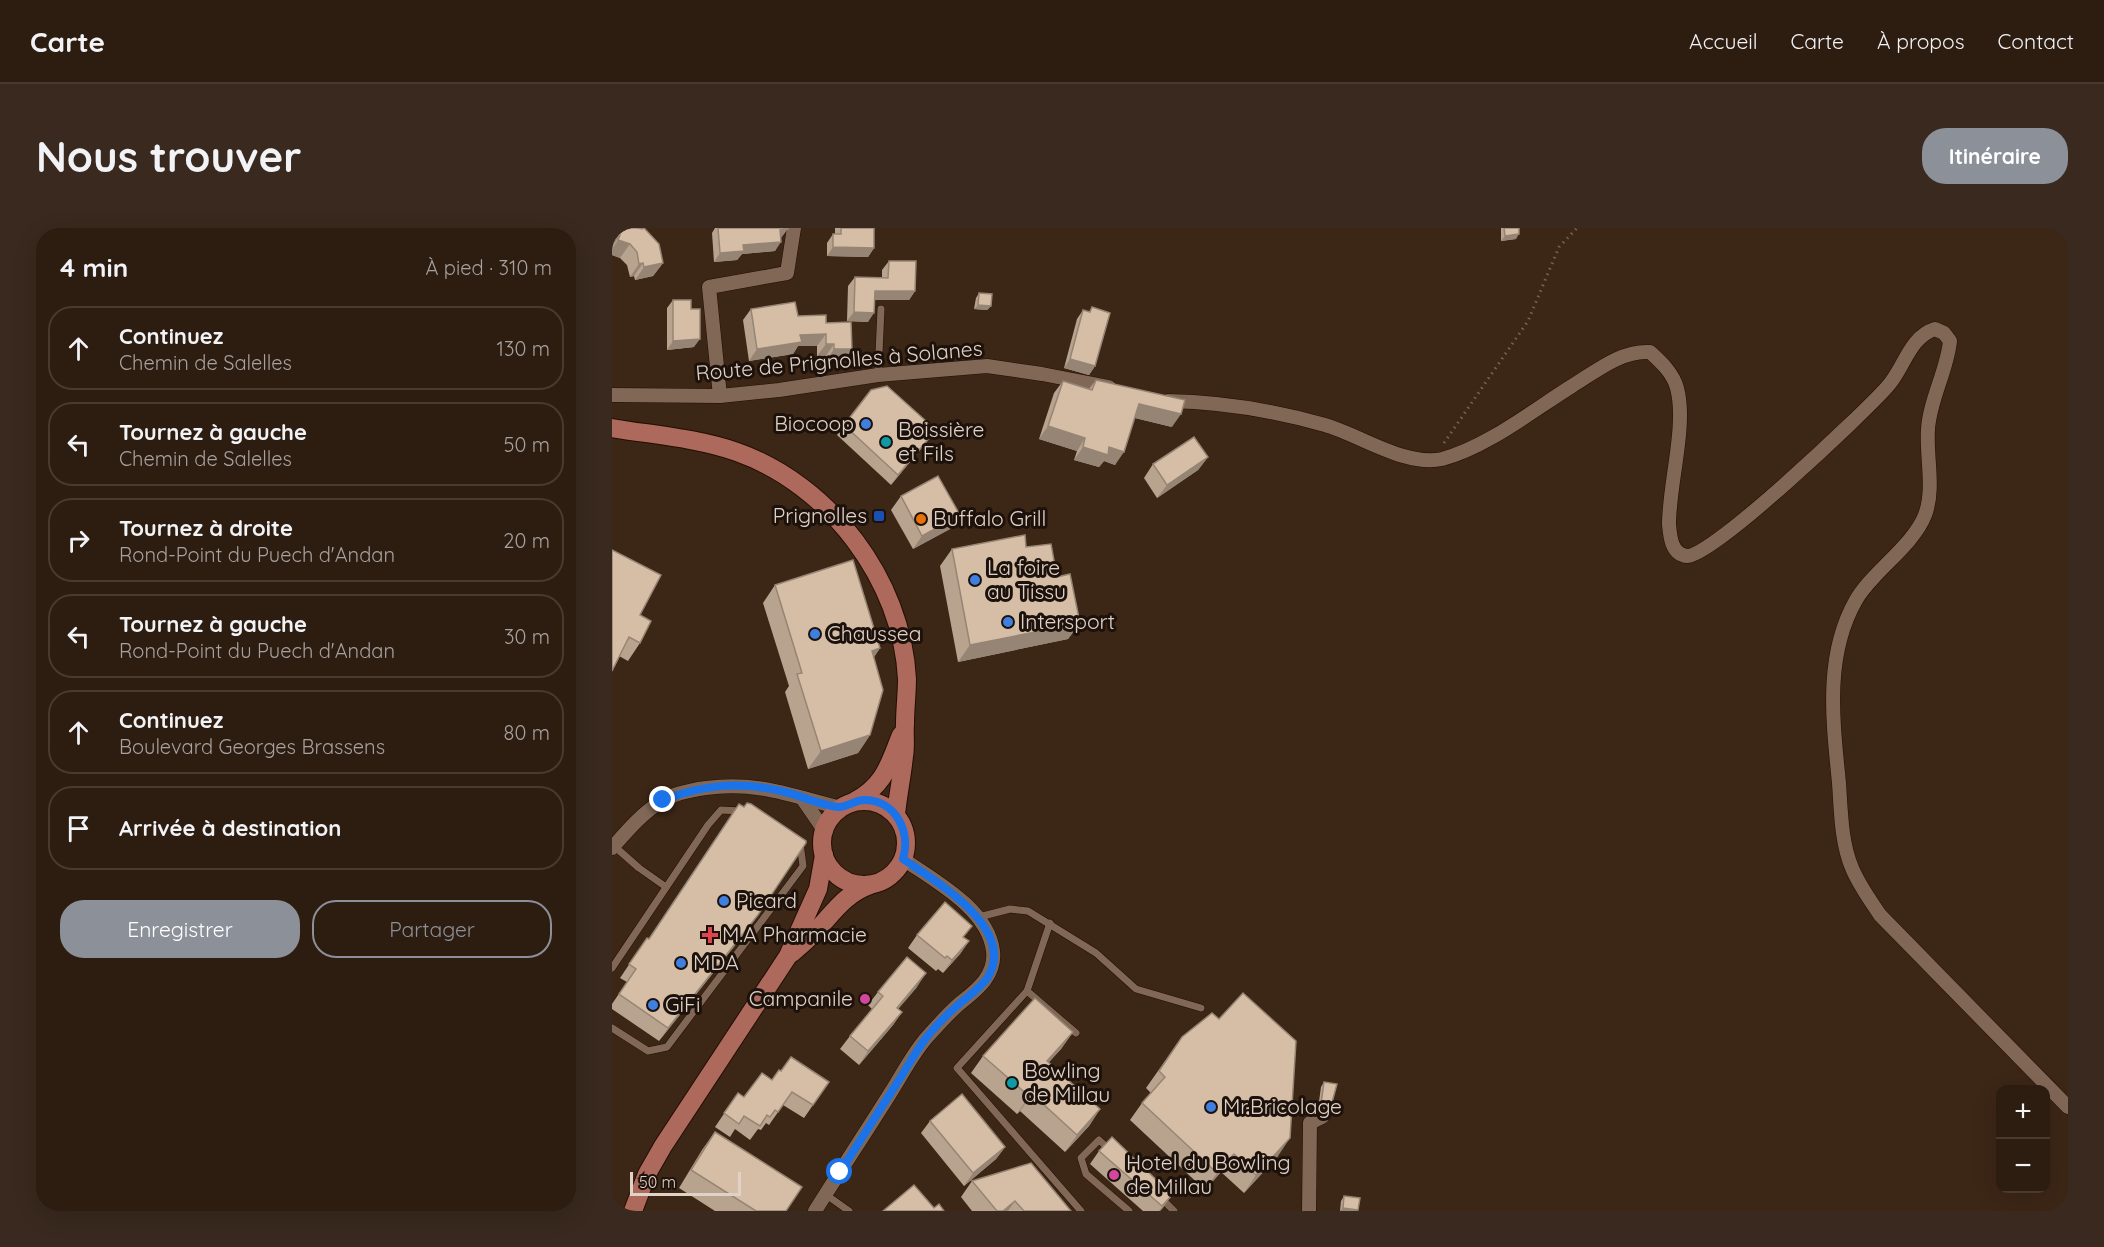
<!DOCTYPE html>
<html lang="fr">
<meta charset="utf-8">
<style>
body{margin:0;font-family:Quicksand,sans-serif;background:#39291e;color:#f1f3f6}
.controls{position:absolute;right:18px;bottom:18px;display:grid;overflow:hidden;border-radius:12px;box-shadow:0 6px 24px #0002}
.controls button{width:54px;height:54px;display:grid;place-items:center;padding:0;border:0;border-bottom:2px solid #483a30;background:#2d1c10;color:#f1f3f6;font:30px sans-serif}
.scale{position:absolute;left:18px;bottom:15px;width:111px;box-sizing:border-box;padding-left:6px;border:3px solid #e1d2c8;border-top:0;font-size:16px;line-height:21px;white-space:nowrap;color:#e1d2c8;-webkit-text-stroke:4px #1c120b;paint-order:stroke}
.stop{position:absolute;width:18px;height:18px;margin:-14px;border:4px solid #1a73e8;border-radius:50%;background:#fff}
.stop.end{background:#1a73e8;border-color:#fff;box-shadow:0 2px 6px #0008}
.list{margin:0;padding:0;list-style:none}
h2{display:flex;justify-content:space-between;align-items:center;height:78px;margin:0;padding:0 24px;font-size:26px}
h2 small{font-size:20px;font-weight:400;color:#a7a19f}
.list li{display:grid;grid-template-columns:39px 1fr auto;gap:18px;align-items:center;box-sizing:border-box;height:84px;margin:0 12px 12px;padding:0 12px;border:2px solid #483a30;border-radius:24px}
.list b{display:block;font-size:22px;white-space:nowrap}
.list p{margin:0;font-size:20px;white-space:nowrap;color:#a7a19f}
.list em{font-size:20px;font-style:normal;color:#a7a19f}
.actions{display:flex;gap:12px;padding:18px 24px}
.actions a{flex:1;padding:14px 0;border:2px solid #8c9099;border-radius:24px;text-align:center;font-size:21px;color:#8c9099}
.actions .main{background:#8c9099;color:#fff}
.icon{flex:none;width:33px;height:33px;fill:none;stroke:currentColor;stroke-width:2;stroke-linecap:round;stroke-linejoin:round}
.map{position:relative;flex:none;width:1456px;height:983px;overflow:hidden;border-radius:24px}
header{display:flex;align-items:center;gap:36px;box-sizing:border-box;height:84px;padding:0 30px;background:#2d1c10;border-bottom:2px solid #483a30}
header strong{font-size:28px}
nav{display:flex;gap:33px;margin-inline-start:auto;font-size:21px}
.intro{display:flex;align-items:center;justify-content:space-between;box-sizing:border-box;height:144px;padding:0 36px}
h1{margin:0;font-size:42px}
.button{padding:15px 27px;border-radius:24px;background:#8c9099;color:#fff;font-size:21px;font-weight:700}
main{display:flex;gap:36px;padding:0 36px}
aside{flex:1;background:#2d1c10;border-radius:24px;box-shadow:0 6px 24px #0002}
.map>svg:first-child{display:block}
</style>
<header>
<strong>Carte</strong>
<nav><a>Accueil</a><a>Carte</a><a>À propos</a><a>Contact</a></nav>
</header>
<div class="intro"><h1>Nous trouver</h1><a class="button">Itinéraire</a></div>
<main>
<aside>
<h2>4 min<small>À pied · 310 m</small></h2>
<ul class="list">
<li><svg class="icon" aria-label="ahead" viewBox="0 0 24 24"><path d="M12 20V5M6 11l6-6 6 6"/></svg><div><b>Continuez</b><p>Chemin de Salelles</p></div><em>130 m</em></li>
<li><svg class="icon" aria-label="left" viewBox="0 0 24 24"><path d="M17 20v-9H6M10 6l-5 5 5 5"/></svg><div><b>Tournez à gauche</b><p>Chemin de Salelles</p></div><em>50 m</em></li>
<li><svg class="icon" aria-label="right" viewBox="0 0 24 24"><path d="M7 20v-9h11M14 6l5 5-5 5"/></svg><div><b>Tournez à droite</b><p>Rond-Point du Puech d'Andan</p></div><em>20 m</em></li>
<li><svg class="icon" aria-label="left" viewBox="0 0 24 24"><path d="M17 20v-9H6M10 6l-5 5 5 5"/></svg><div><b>Tournez à gauche</b><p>Rond-Point du Puech d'Andan</p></div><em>30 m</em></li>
<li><svg class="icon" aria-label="ahead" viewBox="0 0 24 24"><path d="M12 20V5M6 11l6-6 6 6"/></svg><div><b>Continuez</b><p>Boulevard Georges Brassens</p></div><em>80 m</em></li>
<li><svg class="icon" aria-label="arrive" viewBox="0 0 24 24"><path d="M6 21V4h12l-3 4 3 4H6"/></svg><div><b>Arrivée à destination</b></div></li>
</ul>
<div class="actions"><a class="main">Enregistrer</a><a>Partager</a></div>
</aside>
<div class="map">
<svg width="1456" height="983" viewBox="0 0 1456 983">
<rect width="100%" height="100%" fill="#3c2616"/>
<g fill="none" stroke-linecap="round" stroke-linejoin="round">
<defs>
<g id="lane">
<path d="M266,147L269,81"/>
<path d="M2,618L27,640L54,659"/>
<path d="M367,689L398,681L416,683L484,725L524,761L589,780"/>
<path d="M438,695L415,763L345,840L469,983"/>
<path d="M0,740L96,597L109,582L129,583"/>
<path d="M415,763L464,805"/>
<path d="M0,800L36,823L55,819L191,638L188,615"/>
<path d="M500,924L487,912L469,930L474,946L517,983"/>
<path d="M213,966L237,983"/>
<path d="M549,970L562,983"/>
</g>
<g id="street">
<path d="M0,167L108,168L167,162L266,147L375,138L430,146L497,159"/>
<path d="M108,168L97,59L175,45L182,0"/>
<path d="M556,173C612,174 660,182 713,197C748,207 793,239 830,231C875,219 920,183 960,158C983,144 1009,122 1038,124C1049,134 1061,145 1065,160C1075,197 1057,256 1057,296C1058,308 1059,326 1075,328C1098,331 1253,184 1275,159C1292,141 1297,109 1323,101L1332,105L1338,113C1335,143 1318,171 1316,201C1314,229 1323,261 1313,287C1301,318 1260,344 1244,372C1212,428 1221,494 1227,555C1229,583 1229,614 1240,640C1247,657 1258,672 1268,687L1456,879"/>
<path d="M190,570L212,602"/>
<path d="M0,620C15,603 30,585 50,573C63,565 79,562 94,560C146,553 180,568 229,580"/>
<path d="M203,983C228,943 254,904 279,864C291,845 302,823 317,807C326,797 336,786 346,777C363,763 384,749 381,723C376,681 323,653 291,631"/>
<path d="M697,983L698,895L710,889"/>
</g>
<g id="primary">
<path d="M0,200C41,207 85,210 125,224C218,257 290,352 295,451C295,466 293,481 293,496C292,507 294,518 292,528C290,548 286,567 284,586"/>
<circle cx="252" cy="615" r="42"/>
<path d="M243,573C273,557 277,536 289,507"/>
<path d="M180,725C186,720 192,715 198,709C218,690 230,667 258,657"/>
<path d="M21,983L35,946L51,918L176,728L206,661L212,627"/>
</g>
</defs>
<!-- lane casing -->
<use href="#lane" stroke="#230e02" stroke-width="8"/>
<!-- street casing -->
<use href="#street" stroke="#230e02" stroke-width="15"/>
<!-- primary casing -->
<use href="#primary" stroke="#230e02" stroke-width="20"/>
<!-- path -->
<path stroke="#766254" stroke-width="3" stroke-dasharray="1.5 4.5" stroke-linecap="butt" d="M832,215L916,93L947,19L965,0"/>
<!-- lane -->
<use href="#lane" stroke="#816756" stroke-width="7"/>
<!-- street -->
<use href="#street" stroke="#816756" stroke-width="14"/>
<!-- primary -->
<use href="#primary" stroke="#ad695c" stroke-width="18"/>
</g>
<!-- wall -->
<g fill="#b8a38f">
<path d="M5,0H26L51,35L41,48L23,52L22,48L18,49L15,37L8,30L0,27V8Z"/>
<path d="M103,0H106L169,10L163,23L130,26L125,32L102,34L100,5Z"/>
<path d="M223,0H262V20L256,29L215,28V15L221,6H223Z"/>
<path d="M889,0H907L904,11L889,13Z"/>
<path d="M277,33L303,63L297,72H262L256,94L235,93L236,58L243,49L270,50V42Z"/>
<path d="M367,65L379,78L375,82L362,81L364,70Z"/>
<path d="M61,72L79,81L82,119L55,122V80Z"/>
<path d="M480,79L483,138L477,147L452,140L465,91L471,82L477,84Z"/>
<path d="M139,81L186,88L214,95L232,133H214V128H205V118H186L181,126L137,133L131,92Z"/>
<path d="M484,152L560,199L523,190L503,237L492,233L487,239L462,232L465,223L427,211L442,165L451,153L477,161Z"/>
<path d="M232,197L316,212L279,257L225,207Z"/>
<path d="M596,229L586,242L545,270L532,250L541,236Z"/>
<path d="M289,268L348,287L338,301L301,321L279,282Z"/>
<path d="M414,319L445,349L468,395L456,411L346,434L328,338L340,321Z"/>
<path d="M163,357L268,420L262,429L258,507L246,525L196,541L173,464L177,458L151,375Z"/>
<path d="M28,387V415L16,433L7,428Z"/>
<path d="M136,701L47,813L0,781V776L15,754L8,750L35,710L37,711Z"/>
<path d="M305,707L352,709L357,713L348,726L331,745L326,741L324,743L296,720Z"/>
<path d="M305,759L286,781L290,784L281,797L247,837L228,821L238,808L260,781L256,777L266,764Z"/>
<path d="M461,804L449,821L436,834L488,881L477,898L453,924L408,883L405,886L359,845L371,828Z"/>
<path d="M570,809L666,928L632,965L609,944L593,962L518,892L530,875L539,865L534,860Z"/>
<path d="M169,843L217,854L192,890L171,877L157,897L154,895L149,902L146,901L138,912L123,901L118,909L103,899L126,865L132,869L160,852Z"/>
<path d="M712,854L719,878L716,883L711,880L706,881L709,859Z"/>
<path d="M318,893L393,919L384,931L352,958L309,905Z"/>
<path d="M103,904L174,983H103L67,960L90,922Z"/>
<path d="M487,923L560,967L548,983H531L478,936Z"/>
<path d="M360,953L459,983H360L349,969Z"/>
<path d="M732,968L746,982L745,983H728L729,973Z"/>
</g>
<!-- shaded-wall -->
<g fill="#968574">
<path d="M176,1L169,10L168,2Z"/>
<path d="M907,6L904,11L889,13L893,8Z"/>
<path d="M5,7H8L0,19V14Z"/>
<path d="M6,12L18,16L8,30L0,27V21Z"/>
<path d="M169,14L163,23L130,26L125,32L102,34L108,25L131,17Z"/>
<path d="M221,19L262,20L256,29L215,28Z"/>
<path d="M31,35L22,48L18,49L27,36Z"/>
<path d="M51,35L41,48L23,52L32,39Z"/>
<path d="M263,63H303L297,72H256Z"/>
<path d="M366,77L379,78L375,82L362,81Z"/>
<path d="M242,84L262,85L256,94L235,93Z"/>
<path d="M214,106L205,118H186L181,126L137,133L145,121L188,107Z"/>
<path d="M88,111L82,119L55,122L61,113Z"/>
<path d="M214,116H222L214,128H205Z"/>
<path d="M222,121H240L232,133H214Z"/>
<path d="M458,131L483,138L477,147L452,140Z"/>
<path d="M527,176L569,186L560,199L519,189Z"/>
<path d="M436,198L473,210L465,223L427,211Z"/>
<path d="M324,202L316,212L279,257L286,247Z"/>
<path d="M471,219H497L512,224L503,237L492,233L487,239L462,232Z"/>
<path d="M596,229L586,242L545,270L555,257Z"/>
<path d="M348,287L338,301L301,321L310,308Z"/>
<path d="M468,395L456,411L346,434L358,417Z"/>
<path d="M268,420L256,438L260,423Z"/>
<path d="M258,507L246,525L196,541L209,523Z"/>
<path d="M146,687L136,701L47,813L56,800Z"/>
<path d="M357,713L348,726L331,745L340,732Z"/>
<path d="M314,745L305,759L276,793L285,780Z"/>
<path d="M290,784L281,797L247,837L256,823Z"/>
<path d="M461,804L449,821L423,850L435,833Z"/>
<path d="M420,866L408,883L405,886L417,868Z"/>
<path d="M709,876H714L711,880L706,881Z"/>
<path d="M488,881L477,898L453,924L465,907Z"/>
<path d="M678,910L666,928L632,965L644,947Z"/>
<path d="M393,919L384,931L352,958L361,945Z"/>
<path d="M622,926L609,944L593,962L605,945Z"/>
<path d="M560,967L551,980L548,983H547Z"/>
<path d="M403,973L396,983H391Z"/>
<path d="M731,980L746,982L745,983H728Z"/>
</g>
<!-- building -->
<g fill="#d6bea6" stroke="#968574" stroke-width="1.5">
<path d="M8,0H26L30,1L32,0L47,16L51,35L32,39L31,35L27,36L25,24L18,16L6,12L8,7H5Z"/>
<path d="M106,0H175L176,1L168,2L169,14L131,17L132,23L108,25Z"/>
<path d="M229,0H262V20L221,19V6H229Z"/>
<path d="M892,0H907V6L893,8Z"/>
<path d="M277,33H304L303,63H263L262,85L242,84L243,49L276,50Z"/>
<path d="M367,65L380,66L379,78L366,77Z"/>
<path d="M61,72H79V81H88V111L61,113Z"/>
<path d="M183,74L186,88L214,87V95L239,94L240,121H222V116H214V106L188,107L190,114L145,121L139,81Z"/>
<path d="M480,79L498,85L483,138L458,131L471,82L478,84Z"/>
<path d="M484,152L573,172L569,186L527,176L512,224L497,219L496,227L471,219L473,210L436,198L451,153L480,162Z"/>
<path d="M275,158L324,202L286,247L232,197L259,162Z"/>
<path d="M582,209L596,229L555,257L541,236Z"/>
<path d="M326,248L348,287L310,308L289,268Z"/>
<path d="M413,307L414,319L439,316L445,349L458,346L468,395L358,417L340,321Z"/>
<path d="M0,322L49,347L28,387L39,393L28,415L17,409L0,443Z"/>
<path d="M241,332L268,420L260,423L271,462L258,507L209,523L185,446L190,445L163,357Z"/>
<path d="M135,575L139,576L194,613V615L146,687L56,800L7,766L24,741L17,736L35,710L37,711L127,576L132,579Z"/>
<path d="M333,674L360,698L351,709L357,713L340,732L335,728L333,730L305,707Z"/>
<path d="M295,729L314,745L285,780L290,784L256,823L238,808L271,768L266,764Z"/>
<path d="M631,765L684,813L678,910L644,947L622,926L605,945L530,875L553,849L547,843L570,809L600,785L607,791Z"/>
<path d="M423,770L461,804L435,833L488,881L465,907L420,866L417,868L371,828Z"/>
<path d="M179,829L217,854L201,877L180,864L166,884L163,882L158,889L155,887L148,898L132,888L127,896L112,885L126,865L132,869L150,845L160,852L167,842L169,843Z"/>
<path d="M712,854L725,856L719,878L714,876H709Z"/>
<path d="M350,866L393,919L361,945L318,893Z"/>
<path d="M103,904L190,959L174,983H144L79,942Z"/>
<path d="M500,909L560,967L550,978L487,923Z"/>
<path d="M419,935L459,983H412L403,973L391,983H385L360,953Z"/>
<path d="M302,957L322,980L327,976L332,983H271Z"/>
<path d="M732,968L748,970L746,982L731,980Z"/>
</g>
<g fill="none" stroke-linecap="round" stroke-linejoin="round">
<!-- route -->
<path stroke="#1a73e8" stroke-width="8" d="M51,572C94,556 128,553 173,564C190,568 208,577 226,579C234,580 243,572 252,572C284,572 299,604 291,631C323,653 405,700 376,749C368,761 356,768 346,777C335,786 323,799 314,810C304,823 296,838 287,852C267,883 247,914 228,944"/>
</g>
<!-- markers -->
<g fill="#3f7fe0" stroke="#1c120b" stroke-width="2">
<circle cx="254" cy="196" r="6"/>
<circle cx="363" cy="352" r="6"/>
<circle cx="396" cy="394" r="6"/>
<circle cx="203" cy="406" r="6"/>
<circle cx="112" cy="673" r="6"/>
<circle cx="69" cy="735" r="6"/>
<circle cx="41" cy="777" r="6"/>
<circle cx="599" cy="879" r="6"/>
</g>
<g fill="#0f9aa8" stroke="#1c120b" stroke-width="2">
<circle cx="274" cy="214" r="6"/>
<circle cx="400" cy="855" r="6"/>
</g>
<rect fill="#1a4fb4" stroke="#1c120b" stroke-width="2" x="261" y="282" width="12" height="12" rx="3"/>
<circle fill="#e8710a" stroke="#1c120b" stroke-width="2" cx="309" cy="291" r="6"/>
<path fill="#e0444e" stroke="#1c120b" stroke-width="2" d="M95 698h6v6h6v6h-6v6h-6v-6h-6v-6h6z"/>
<g fill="#d1479c" stroke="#1c120b" stroke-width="2">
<circle cx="253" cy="771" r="6"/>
<circle cx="502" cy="947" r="6"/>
</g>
<g text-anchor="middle" stroke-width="6" stroke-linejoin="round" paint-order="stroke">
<!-- street labels -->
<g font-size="21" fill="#e1d2c8" stroke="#1c120b">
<text transform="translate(227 133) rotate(-5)" y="7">Route de Prignolles à Solanes</text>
</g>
<!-- poi labels -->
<g font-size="21" fill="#e1d2c8" stroke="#1c120b" text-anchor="start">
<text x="242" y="203" text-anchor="end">Biocoop</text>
<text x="286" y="209">Boissière<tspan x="286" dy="24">et Fils</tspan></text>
<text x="255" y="295" text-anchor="end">Prignolles</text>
<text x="321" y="298">Buffalo Grill</text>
<text x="375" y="347">La foire<tspan x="375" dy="24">au Tissu</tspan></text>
<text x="408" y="401">Intersport</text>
<text x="215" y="413">Chaussea</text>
<text x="124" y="680">Picard</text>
<text x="110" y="714">M.A Pharmacie</text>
<text x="81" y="742">MDA</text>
<text x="241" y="778" text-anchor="end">Campanile</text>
<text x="53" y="784">GiFi</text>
<text x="412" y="850">Bowling<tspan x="412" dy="24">de Millau</tspan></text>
<text x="611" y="886">Mr.Bricolage</text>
<text x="514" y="942">Hotel du Bowling<tspan x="514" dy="24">de Millau</tspan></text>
</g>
</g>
</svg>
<div class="controls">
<button>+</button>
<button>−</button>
</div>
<div class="scale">50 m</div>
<div class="stop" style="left:228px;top:944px"></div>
<div class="stop end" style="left:51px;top:572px"></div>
</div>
</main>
